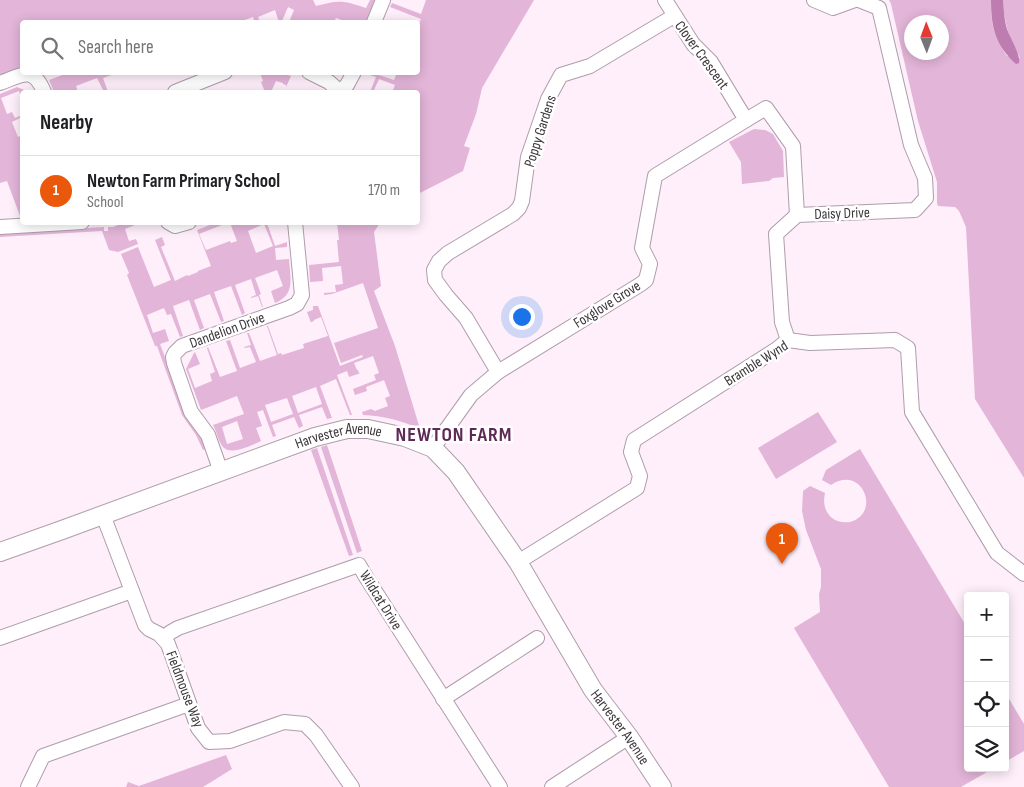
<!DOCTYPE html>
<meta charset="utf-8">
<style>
body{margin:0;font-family:"Sofia Sans Condensed",sans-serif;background:#f6f6f6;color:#202124}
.controls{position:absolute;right:15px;bottom:15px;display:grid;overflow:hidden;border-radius:5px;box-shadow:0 2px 12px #0003}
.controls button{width:45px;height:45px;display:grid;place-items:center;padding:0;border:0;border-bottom:1px solid #e0e0e0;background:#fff;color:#202124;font:25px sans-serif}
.compass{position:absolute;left:904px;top:15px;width:45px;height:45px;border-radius:50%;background:#fff;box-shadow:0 2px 12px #0003;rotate:359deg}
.you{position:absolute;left:521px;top:316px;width:18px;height:18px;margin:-12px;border:4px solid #fff;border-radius:50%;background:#1a73e8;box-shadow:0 0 0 8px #1a73e833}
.badge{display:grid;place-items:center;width:32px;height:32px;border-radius:50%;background:#ea580c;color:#fff;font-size:16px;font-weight:700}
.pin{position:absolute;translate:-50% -41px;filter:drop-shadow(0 1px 2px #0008)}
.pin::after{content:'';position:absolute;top:26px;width:18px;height:15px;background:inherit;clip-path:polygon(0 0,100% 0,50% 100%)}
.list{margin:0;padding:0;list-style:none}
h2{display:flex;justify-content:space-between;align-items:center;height:65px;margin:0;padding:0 20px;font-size:21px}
h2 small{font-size:16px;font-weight:400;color:#757577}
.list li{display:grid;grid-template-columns:32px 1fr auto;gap:15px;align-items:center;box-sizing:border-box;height:70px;padding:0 20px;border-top:1px solid #e0e0e0}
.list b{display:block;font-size:19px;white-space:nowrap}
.list p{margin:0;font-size:16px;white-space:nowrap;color:#757577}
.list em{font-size:16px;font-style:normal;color:#757577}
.icon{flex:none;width:28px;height:28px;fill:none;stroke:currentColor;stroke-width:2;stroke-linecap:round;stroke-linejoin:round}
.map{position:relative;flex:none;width:1024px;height:787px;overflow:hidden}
.search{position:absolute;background:#fff;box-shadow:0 2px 12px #0003;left:20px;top:20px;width:400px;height:55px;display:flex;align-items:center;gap:12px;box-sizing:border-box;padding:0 18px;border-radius:5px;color:#757577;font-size:19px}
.panel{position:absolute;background:#fff;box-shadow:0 2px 12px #0003;left:20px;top:90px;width:400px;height:135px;border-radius:5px}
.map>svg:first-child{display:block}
</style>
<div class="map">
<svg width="1024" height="787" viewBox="0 0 1024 787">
<rect width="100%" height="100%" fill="#feeffa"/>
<!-- green -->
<g fill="#e3b5d8" fill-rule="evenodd">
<path d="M0,0H313L316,6C340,0 342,0 366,8L370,0H377L368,22H347L336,18L334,22H289L294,10L288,7L282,21L279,22L275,10L258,17L260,22H255L253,17L239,22H22V68L0,77Z"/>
<path d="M426,0H534L482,88L476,114L464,146L470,148L463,171L418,194V92H392L395,85L379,79L373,92H370L376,77L364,73H373L394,80L397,73L418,72V27L421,19L390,7L392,3L421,14Z"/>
<path d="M889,0H991C991,25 993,34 1007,56L1020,58C1009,37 1004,24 1003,0H1024V478L975,399L966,227L959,211L955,207L938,206L937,203V182L918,121L891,4ZM912,22H942V52H912Z"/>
<path d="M68,73V72L117,73L103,78L108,92H104L97,78L76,86L78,92H54L49,80Z"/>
<path d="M260,73H282L291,76L286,87V85L283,84V83L276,81L271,92H265L261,82L263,81Z"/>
<path d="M17,87L29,92H22V101L19,91L1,98L7,114L12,112L15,118L22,115V117L12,122L18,137L22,135V216H20L7,181L0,183V94Z"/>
<path d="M754,129L765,130L773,134L783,151L784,177L773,178L769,181L742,184L741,162L729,142Z"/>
<path d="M123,223H140L125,229L129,241L136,239L138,244L118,252L109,250L102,231L0,237V233L104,227V231H108V227H113Z"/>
<path d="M215,223H221L222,225L199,234L206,250L230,241L231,243L237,241L230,223H268H267L275,246L287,242V247L275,248L276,260L289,259C290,277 296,295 275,303L271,291L283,286L277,270L255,278L261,294L259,295L263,307H262L258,296L251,298V297L256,295L251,279L235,285L245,313L242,315L231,286L214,292L224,321L221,322L210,294L194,300L204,328L200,330L189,300L173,306L183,336L180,337L171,314L167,315L164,308L147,315L153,333L165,329L169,341L160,344L186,413L200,434L207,449L203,450L196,435L182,415L157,346H155L127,275L129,273L121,254L138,247L154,287L171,280L155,240L162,237L165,245L161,247L175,281L187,275L188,276L198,272V271L211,266L197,230ZM264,224L273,246L256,253L248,231Z"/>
<path d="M337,223H380L374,232L381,286L374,291L395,346L420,429C401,420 383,416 363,415L362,412L371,409L375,411L388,406L385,398L390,396L384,380L366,387L367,391L355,395L353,389L376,380L374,375L379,373L373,356L354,363L357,370H358L359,373H361L349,377L347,371L337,375L352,415H350L336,379L320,386L332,418L327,419L322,407L299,415L303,426L299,428L294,417L272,425L276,436L273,437L263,410L257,412L262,426L256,428L261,441C252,445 231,456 223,447C218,441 217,432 213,425L244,414L237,396L201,410L186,369L194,353L195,352L200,364L188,369L195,388L212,381L210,374L215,372L207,348L208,347L220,377L237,371L226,341L230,340L240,368L256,362L250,347L245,348L244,347L251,345L247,333H249L260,361L277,355L267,326H268L278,354L281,353L282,355L304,348L303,344L328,336L321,317L314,320V321L311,322V323L307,312L313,310V306H318L340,366L363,357L362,355L341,363L334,343L378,328L363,283L332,294L324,295V293L336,292L335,285L343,284L341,266L322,268L323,281L310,282L309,265L339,262L337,240H339ZM316,387L322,404L298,413L292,396ZM287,398L293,414L271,422L265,405ZM237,421L243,439L227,444L222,427Z"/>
<path d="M818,412L837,442L776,479L758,448Z"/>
<path d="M327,445L362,551L357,553L321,447Z"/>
<path d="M317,448L353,555L349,556L311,450Z"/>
<path d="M860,449L968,629V768H994L961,787H889L794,628L820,612L819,594L821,587V569L806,530L802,511L803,491L810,486L825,493C823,502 824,511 832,518C837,522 844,523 850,522C882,513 862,464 831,485L822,480L826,470Z"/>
<path d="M1005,692L1024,724V751L1005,762Z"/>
<path d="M226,755L232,769L203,787H126L128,782L139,786Z"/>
</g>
<!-- water -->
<path fill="#be7db1" d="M991,0H1003C1004,10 1004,19 1007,29C1010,38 1021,55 1019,63L1016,64C995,45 991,27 991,0Z"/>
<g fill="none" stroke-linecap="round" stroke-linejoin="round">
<defs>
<g id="minor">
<path d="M665,0L693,44L711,62L746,120L766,108L793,146L797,215"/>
<path d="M814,0L833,8L855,0"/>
<path d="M374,22L383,0"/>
<path d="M309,72L329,82L340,92"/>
<path d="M0,83C22,75 33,65 44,92"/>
<path d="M175,92L225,72"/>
<path d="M340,92L347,85L354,72"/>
<path d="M168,222L175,226L189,222"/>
<path d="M0,227L82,222"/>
<path d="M788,340L782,322L776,234L797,215L915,210L926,198L925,178L911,145L879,8L859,0"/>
<path d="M498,372L466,318L446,295L435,280L434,270L439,261L448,253L513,214L519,208L522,201L528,157L548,99L561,75L590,66L674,16"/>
<path d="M433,448L471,395L498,372L641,284L646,280L650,264L642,248L655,176L746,120"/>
<path d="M221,472L208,435L191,412L174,363L173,357L175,353L182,346L289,308L297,304L302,295L295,222"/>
<path d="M103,515L145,625L149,629L159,634L168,644L198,728L209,742L230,741L284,722L305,724L316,735L352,787"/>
<path d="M518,562L637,488L640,476L631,452L634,440L777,349L788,340L810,343L895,340L908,348L912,412L997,553L1024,574"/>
<path d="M0,638L132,591"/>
<path d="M163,638L171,632L178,628L359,565L366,577L500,787"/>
<path d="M443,699L537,638"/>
<path d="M28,787L43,756L189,704"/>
<path d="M552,787L629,737"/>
</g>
<g id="tertiary">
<path id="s1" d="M0,552L62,530L315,437L347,429H368L405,437L433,448L456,472L518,562L593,690L629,737L662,787"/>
</g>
</defs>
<!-- minor casing -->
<use href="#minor" stroke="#ae9daa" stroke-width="16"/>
<!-- tertiary casing -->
<use href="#tertiary" stroke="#ae9daa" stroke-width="20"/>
<!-- minor -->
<use href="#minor" stroke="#fff" stroke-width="14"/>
<!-- tertiary -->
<use href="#tertiary" stroke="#fff" stroke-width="18"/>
</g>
<g text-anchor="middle" stroke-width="5" stroke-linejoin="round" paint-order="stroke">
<!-- street labels -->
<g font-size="15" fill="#3d363b" stroke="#fff">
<text transform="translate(702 55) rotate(54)" y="5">Clover Crescent</text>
<text transform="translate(540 131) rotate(-72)" y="5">Poppy Gardens</text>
<text transform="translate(842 213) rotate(-2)" y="5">Daisy Drive</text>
<text transform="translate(607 304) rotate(-32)" y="5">Foxglove Grove</text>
<text transform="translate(227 330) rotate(-20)" y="5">Dandelion Drive</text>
<text transform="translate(756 363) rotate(-32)" y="5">Bramble Wynd</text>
<text dy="5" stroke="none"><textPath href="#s1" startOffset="359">Harvester Avenue</textPath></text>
<text transform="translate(381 600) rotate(58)" y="5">Wildcat Drive</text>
<text transform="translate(185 689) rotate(69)" y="5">Fieldmouse Way</text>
<text dy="5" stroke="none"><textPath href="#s1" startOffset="794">Harvester Avenue</textPath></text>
</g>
<!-- district labels -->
<g font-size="20" font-weight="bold" letter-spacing="1" fill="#5f2956" stroke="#fff">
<text x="454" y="441">NEWTON FARM</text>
</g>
</g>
</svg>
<div class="controls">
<button>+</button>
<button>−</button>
<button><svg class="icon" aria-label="locate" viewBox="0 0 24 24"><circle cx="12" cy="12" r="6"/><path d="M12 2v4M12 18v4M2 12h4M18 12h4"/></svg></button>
<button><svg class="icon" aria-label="layers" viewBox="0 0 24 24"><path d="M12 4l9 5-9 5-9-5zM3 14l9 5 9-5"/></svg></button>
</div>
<svg class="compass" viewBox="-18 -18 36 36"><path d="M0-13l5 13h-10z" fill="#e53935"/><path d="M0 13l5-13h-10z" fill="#757577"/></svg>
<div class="you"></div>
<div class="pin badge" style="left:782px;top:564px">1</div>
<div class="search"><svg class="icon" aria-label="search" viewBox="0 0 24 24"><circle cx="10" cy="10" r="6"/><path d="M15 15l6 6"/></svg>Search here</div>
<section class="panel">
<h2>Nearby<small></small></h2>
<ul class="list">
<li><span class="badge">1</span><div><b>Newton Farm Primary School</b><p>School</p></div><em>170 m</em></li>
</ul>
</section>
</div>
